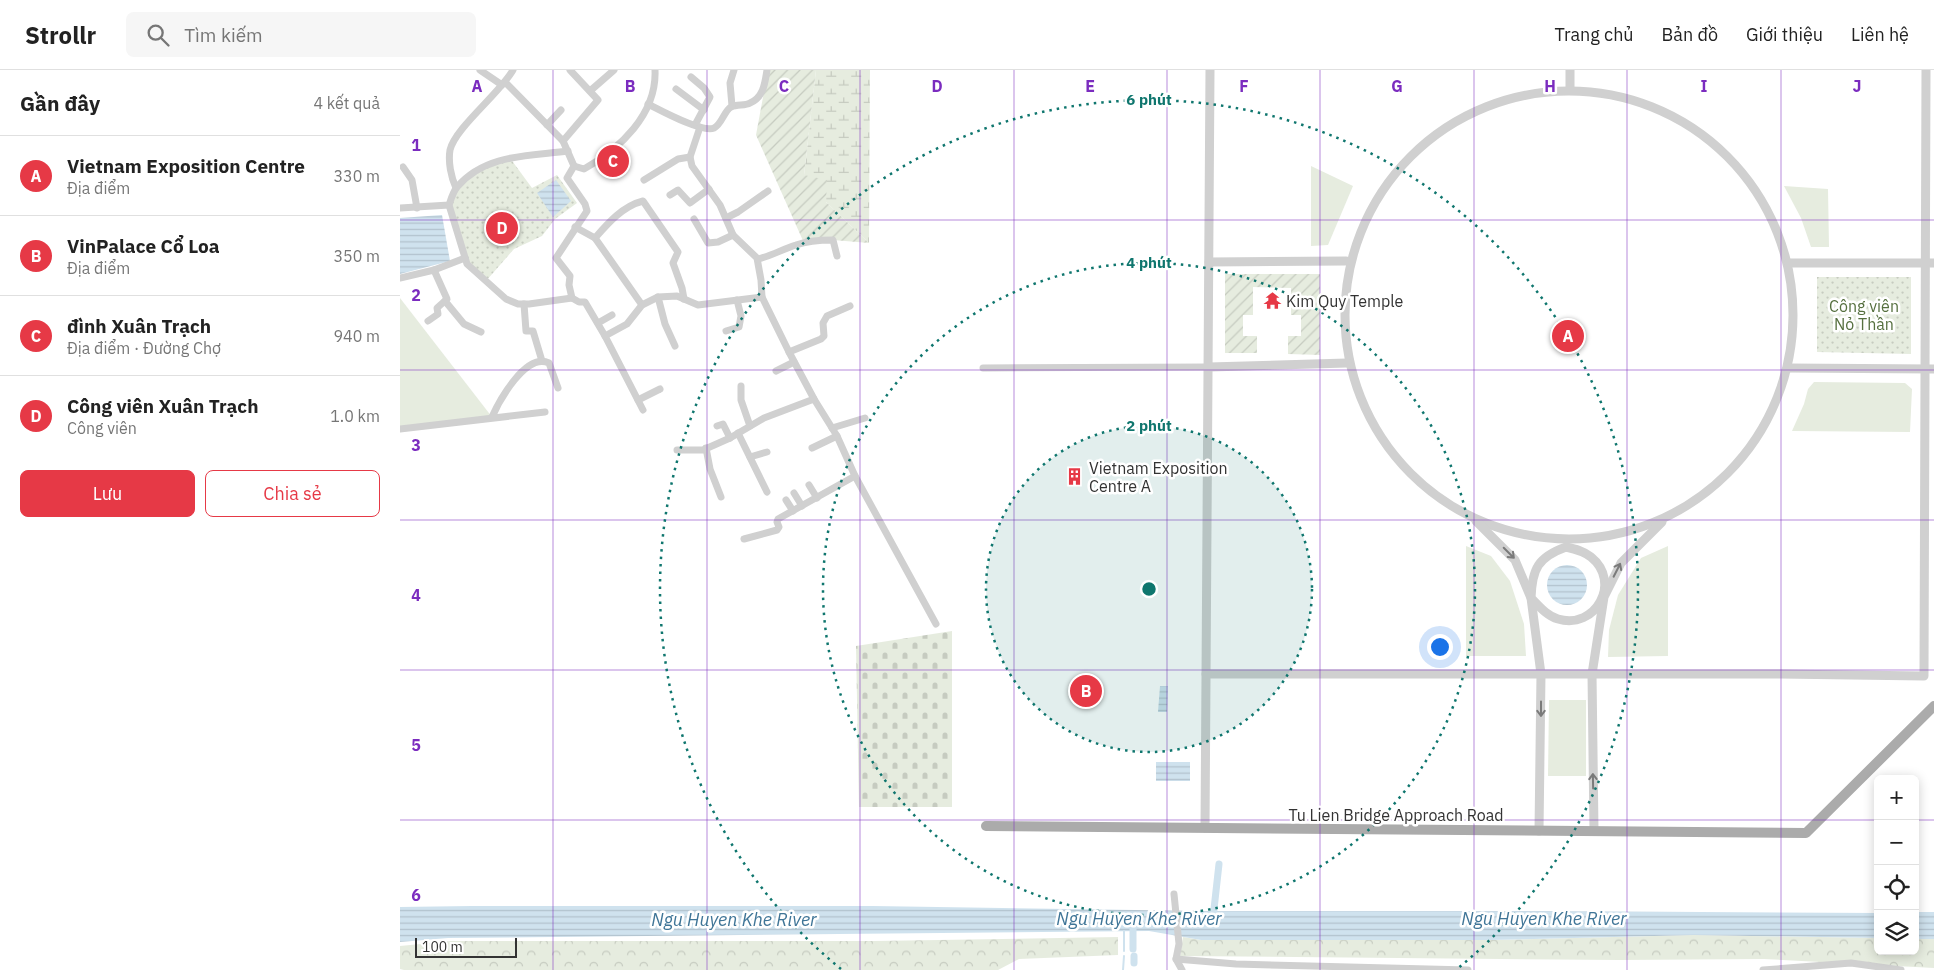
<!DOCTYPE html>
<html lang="vi">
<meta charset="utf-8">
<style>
body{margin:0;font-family:"IBM Plex Sans",sans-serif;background:#f6f6f6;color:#222}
.controls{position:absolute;right:15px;bottom:15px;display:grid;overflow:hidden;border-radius:8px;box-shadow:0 2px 12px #0003}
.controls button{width:45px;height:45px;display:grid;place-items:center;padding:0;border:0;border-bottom:1px solid #e0e0e0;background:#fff;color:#222;font:25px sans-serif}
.scale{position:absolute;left:15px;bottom:12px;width:102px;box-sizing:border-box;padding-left:5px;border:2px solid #333;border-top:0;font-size:14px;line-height:18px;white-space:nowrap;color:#333;-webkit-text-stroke:4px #fff;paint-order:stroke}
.you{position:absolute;left:1039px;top:576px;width:18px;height:18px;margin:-12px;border:4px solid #fff;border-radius:50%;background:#1a73e8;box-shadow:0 0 0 8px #1a73e833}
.badge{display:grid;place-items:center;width:32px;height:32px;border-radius:50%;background:#e63946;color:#fff;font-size:16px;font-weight:700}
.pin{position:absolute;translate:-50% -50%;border:2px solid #fff;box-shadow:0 1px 5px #0006}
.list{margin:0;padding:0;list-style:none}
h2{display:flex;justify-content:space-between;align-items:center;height:65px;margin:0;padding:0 20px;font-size:21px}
h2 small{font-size:16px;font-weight:400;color:#767676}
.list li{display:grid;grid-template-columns:32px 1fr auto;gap:15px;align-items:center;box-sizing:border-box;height:80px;padding:0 20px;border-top:1px solid #e0e0e0}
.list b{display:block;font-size:19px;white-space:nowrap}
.list p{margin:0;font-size:16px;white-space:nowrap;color:#767676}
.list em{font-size:16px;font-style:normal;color:#767676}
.actions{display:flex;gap:10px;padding:15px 20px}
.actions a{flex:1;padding:11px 0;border:1px solid #e63946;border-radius:8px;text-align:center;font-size:18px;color:#e63946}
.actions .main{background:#e63946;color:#fff}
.icon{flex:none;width:28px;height:28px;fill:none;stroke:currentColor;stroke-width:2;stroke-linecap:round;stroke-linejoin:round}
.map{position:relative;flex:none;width:1534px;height:900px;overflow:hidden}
header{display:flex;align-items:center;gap:30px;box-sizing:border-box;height:70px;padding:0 25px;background:#fff;border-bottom:1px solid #e0e0e0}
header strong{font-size:24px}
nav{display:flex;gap:28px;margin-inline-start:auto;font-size:18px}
.search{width:350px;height:45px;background:#f6f6f6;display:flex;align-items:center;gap:12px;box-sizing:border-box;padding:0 18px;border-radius:8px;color:#767676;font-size:19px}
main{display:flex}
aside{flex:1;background:#fff}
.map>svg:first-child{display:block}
</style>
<header>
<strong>Strollr</strong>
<div class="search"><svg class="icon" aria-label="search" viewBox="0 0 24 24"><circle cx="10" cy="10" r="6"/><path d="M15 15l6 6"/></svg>Tìm kiếm</div>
<nav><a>Trang chủ</a><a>Bản đồ</a><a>Giới thiệu</a><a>Liên hệ</a></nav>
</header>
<main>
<aside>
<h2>Gần đây<small>4 kết quả</small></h2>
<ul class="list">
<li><span class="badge">A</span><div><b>Vietnam Exposition Centre</b><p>Địa điểm</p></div><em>330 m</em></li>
<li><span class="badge">B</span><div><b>VinPalace Cổ Loa</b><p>Địa điểm</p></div><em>350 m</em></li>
<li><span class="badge">C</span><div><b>đình Xuân Trạch</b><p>Địa điểm · Đường Chợ</p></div><em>940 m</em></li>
<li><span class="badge">D</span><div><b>Công viên Xuân Trạch</b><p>Công viên</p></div><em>1.0 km</em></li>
</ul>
<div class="actions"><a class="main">Lưu</a><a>Chia sẻ</a></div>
</aside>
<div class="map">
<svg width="1534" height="900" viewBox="0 0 1534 900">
<defs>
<pattern id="forest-crowns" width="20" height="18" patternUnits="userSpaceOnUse" patternTransform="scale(1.25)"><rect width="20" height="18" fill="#e6ecdf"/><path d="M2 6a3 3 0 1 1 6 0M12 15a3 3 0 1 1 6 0" fill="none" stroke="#c6cbc0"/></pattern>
<pattern id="wetland-marsh" width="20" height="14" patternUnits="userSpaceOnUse" patternTransform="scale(1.25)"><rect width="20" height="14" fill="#e6ecdf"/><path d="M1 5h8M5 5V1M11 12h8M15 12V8" fill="none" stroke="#c6cbc0"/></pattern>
<pattern id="cemetery-stones" width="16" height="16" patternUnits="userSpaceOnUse" patternTransform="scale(1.25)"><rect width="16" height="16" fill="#e6ecdf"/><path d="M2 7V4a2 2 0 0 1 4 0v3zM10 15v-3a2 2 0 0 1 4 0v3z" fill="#c6cbc0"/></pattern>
<pattern id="park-dots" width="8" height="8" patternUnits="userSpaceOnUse" patternTransform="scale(1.25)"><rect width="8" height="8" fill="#e6ecdf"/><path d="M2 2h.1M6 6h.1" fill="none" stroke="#c6cbc0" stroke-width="1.8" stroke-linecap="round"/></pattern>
<pattern id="garden-furrows" width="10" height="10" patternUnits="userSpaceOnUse" patternTransform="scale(1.25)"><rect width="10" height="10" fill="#e6ecdf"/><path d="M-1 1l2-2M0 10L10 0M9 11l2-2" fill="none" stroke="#c6cbc0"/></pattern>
<pattern id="water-rules" width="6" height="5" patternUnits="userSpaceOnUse" patternTransform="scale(1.25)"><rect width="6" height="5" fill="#cfe2ee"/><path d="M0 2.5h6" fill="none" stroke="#b2c2cd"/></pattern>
</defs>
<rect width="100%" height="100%" fill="#fff"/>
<!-- grass -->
<g fill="#e6ecdf">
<path d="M911,96L953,116L928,175L911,176Z"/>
<path d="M1384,116L1428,119L1429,177H1411L1401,148Z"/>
<path d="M0,228L92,347L0,359Z"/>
<path d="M1414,312L1505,313L1512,319L1510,362L1392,361L1404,334L1408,319Z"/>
<path d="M1066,476L1091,486L1110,511L1124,554L1126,586H1066Z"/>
<path d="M1268,476V586L1208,587L1209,560L1218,525L1241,488Z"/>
<path d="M1149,630H1186V706H1148Z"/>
</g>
<!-- forest -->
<g fill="url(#forest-crowns)">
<path d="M1294,865L1478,868V881H1515V869H1534V898L1364,889L1219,890L780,886L783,867L801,870H1091Z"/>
<path d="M718,867V885L619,889L598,900H4L0,899V876L51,871H475Z"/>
</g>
<!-- wetland -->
<path fill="url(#wetland-marsh)" d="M416,0H470L469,173L426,132L404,105Z"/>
<!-- cemetery -->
<path fill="url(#cemetery-stones)" d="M552,561V737H459L456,576Z"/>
<!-- park -->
<g fill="url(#park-dots)">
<path d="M110,88L132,118L157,105L177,133L155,149L142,166L114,179L86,211L67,194L49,135C62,102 80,100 110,88Z"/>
<path d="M1417,207H1511V284L1417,282Z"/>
</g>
<!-- garden -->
<g fill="url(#garden-furrows)">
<path d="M368,0H416L404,105L427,110L426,132L469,173L433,170L404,173L356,65Z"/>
<path d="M825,204H920V285L888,284V266H901V245H891V218L853,217V245H843V266H857V283H825Z"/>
</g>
<!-- water -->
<g fill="url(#water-rules)">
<path d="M156,110L171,131L153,147L137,123Z"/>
<path d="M42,145L50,191L0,204V148Z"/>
<circle cx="1167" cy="515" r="20"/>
<path d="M760,616H768L767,642H758Z"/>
<rect x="756" y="692" width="34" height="19"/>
<path d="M71,836H473L803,841H1141L1478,843V868L1294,865L1091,870H801L749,861L48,868L0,872V837Z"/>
<rect x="1515" y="842" width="19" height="27"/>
</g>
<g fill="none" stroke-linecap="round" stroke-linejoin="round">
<!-- stream -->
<g stroke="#cfe2ee" stroke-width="2">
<path d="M724,861V881"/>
<path d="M723,900L724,886"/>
</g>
<!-- canal -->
<g stroke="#cfe2ee" stroke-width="7">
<path d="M813,848L819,794"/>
<path d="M733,854V879"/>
<path d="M734,886V893"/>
</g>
<!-- minor -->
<g stroke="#d0d0d0" stroke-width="7">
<path d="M80,0L102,15"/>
<path d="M291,7L304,18L310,27L295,55"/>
<path d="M105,12L163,71L174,96"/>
<path d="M276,19L304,40"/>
<path d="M190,21L214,0"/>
<path d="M248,34C260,40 302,63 314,58C322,54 324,41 331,37C337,34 345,36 350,33C364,27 365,12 367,0"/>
<path d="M332,36L330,13L334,0"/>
<path d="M147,55L161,40"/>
<path d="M300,57L290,87L292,96L320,135L333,165L357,188L361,210L362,227L389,282L414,329L437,366L455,406L536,554"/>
<path d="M163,71L198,30L170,0"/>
<path d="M174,96L184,99C220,79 257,44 255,0"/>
<path d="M3,97L12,110L17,138"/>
<path d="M244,110L278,89L290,87"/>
<path d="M56,118C51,107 48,92 50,80C55,58 100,23 113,0"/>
<path d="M270,125L278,120L290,133L309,119"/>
<path d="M49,135L67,194L106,229L118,234H129L172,228L179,232H185L205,266L243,340"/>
<path d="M0,138L49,135C51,129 53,122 57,117C85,84 129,86 168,81"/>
<path d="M326,148L338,142L368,121"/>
<path d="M294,149L308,173L318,172L333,165"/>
<path d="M175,157L195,168L242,235"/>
<path d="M195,168C208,153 223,136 243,131L278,182L273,193L282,218L284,229"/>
<path d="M358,189C371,186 383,179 396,175C407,171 421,170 433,170L437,186"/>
<path d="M0,208L34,200L65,188"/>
<path d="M258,227L265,254L275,276"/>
<path d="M172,228L169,215L170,206L156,188L187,141L185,134L167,108L174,96"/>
<path d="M45,231L64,254L81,262"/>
<path d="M124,234L126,261H133L142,291"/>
<path d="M28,251L38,244L37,238L47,229L34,200"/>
<path d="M198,253L212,245"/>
<path d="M326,261L339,257L341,246L337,230"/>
<path d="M205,266L227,254L242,235L258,227L277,226L298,235L362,227"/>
<path d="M389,282L421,269L424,266L423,253L427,246L450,236"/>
<path d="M583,298L809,297"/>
<path d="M376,301L394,292"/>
<path d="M341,316V330L350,356"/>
<path d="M238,330L260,319"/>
<path d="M92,347C99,331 126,282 149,293L158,318"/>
<path d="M317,356L323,354L330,368"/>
<path d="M432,358L465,348"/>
<path d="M0,359L145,342"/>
<path d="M338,363L367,422"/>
<path d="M306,378L310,399L321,427"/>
<path d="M412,378L437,366"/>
<path d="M277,380H303L330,368L364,348L414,329"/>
<path d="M350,387L367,382"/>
<path d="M409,415L417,428"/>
<path d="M394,423L402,436"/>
<path d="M386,430L393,441"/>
<path d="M344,469L377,460L379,457L377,452L378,449L455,406"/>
<path d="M774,824L779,874L776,889L782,900"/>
<path d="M776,889L836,894L1068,900"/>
<path d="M1363,900L1451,893L1501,900"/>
</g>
<!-- tertiary -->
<g stroke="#d0d0d0" stroke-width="9">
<path d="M1170,0V17"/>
<circle cx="1169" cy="245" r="224"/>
<path d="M809,192L946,191"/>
<path d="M1389,193H1534"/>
<path d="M809,297L947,293"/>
<path d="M1388,298L1534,299"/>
<path d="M1076,451L1115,490L1131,528L1141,604L1139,761"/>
<path d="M1166,477C1175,479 1184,481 1191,487C1222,512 1196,560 1158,549C1147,546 1139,536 1131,528C1132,499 1138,487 1166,477Z"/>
<path d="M806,604H1380L1524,606L1526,0"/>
<path d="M805,758L810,0"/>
<path d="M1194,760L1192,604L1204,527L1221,493L1262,452"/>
</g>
<!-- primary -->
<path stroke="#ababab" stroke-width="10" d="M586,756L1406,763L1534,636"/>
</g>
<!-- one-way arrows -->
<defs><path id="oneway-shaft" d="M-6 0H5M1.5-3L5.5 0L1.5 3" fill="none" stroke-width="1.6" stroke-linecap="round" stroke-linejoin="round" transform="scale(1.25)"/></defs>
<g stroke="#7a7a7a">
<use href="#oneway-shaft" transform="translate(1109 483) rotate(45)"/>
<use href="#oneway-shaft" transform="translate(1217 500) rotate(-63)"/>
<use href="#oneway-shaft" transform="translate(1141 639) rotate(90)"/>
<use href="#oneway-shaft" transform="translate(1193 711) rotate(-91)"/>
</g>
<!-- grid -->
<path fill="none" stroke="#7b2cbf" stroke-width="1" stroke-opacity="0.55" d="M153,0V900M307,0V900M460,0V900M614,0V900M767,0V900M920,0V900M1074,0V900M1227,0V900M1381,0V900M0,150H1534M0,300H1534M0,450H1534M0,600H1534M0,750H1478M1515,750H1534"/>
<!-- distance rings -->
<circle cx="749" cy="519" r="163" fill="#0f766e" fill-opacity=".12"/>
<g fill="none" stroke="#0f766e" stroke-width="2.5" stroke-dasharray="2.5 5">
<circle cx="749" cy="519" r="163"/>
<circle cx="749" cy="519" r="326"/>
<path d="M441 899A489 489 0 1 1 1057 899"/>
</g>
<!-- icons -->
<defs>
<symbol id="temple-bare" viewBox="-9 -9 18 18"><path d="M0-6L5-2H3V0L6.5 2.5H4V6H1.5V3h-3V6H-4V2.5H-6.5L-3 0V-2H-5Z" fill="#e63946" stroke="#fff" stroke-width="2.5" paint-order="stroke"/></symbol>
<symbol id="building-bare" viewBox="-9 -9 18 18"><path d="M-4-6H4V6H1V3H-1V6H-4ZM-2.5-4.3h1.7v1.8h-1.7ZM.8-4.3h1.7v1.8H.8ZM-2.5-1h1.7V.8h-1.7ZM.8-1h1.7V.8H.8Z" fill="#e63946" stroke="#fff" stroke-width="2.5" paint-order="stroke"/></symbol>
</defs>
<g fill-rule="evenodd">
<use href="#temple-bare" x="860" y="218" width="25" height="25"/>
<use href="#building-bare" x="662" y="394" width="25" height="25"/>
</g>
<g text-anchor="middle" stroke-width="5" stroke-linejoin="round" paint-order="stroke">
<!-- poi labels -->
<g font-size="16" fill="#333" stroke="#fff" text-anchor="start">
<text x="886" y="237">Kim Quy Temple</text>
<text x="689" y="404">Vietnam Exposition<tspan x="689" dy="18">Centre A</tspan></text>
</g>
<!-- park labels -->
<g font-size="16" fill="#56703f" stroke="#fff">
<text x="1464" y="242">Công viên<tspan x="1464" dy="18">Nỏ Thần</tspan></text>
</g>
<!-- street labels -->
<g font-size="16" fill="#333" stroke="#fff">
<text x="996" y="751">Tu Lien Bridge Approach Road</text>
</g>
<!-- water labels -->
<g font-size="18" font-style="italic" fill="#3f7597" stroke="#fff">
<text x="739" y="855">Ngu Huyen Khe River</text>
<text x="1144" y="855">Ngu Huyen Khe River</text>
<text x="334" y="856">Ngu Huyen Khe River</text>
</g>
</g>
<g font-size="16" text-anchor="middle" font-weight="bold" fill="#7b2cbf" stroke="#fff" stroke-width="5" stroke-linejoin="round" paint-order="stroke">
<text x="77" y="22">A</text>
<text x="230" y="22">B</text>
<text x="384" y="22">C</text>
<text x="537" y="22">D</text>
<text x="690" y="22">E</text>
<text x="844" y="22">F</text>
<text x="997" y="22">G</text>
<text x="1150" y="22">H</text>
<text x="1304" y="22">I</text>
<text x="1457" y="22">J</text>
<text x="16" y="81">1</text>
<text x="16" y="231">2</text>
<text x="16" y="381">3</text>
<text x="16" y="531">4</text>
<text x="16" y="681">5</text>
<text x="16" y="831">6</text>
</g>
<circle cx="749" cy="519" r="8" fill="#0f766e" stroke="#fff" stroke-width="2.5"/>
<g font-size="15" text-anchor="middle" font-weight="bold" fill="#0f766e" stroke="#fff" stroke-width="5" stroke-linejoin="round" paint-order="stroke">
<text x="749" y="35">6 phút</text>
<text x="749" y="198">4 phút</text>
<text x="749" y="361">2 phút</text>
</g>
</svg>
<div class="controls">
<button>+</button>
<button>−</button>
<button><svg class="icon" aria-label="locate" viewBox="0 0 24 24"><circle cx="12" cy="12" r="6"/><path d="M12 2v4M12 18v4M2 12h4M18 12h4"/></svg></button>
<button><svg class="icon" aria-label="layers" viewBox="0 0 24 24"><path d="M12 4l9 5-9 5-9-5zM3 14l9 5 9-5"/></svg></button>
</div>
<div class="scale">100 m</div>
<div class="you"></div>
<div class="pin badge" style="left:1168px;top:266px">A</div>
<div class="pin badge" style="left:686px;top:621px">B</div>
<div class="pin badge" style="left:213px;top:91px">C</div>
<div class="pin badge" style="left:102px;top:158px">D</div>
</div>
</main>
